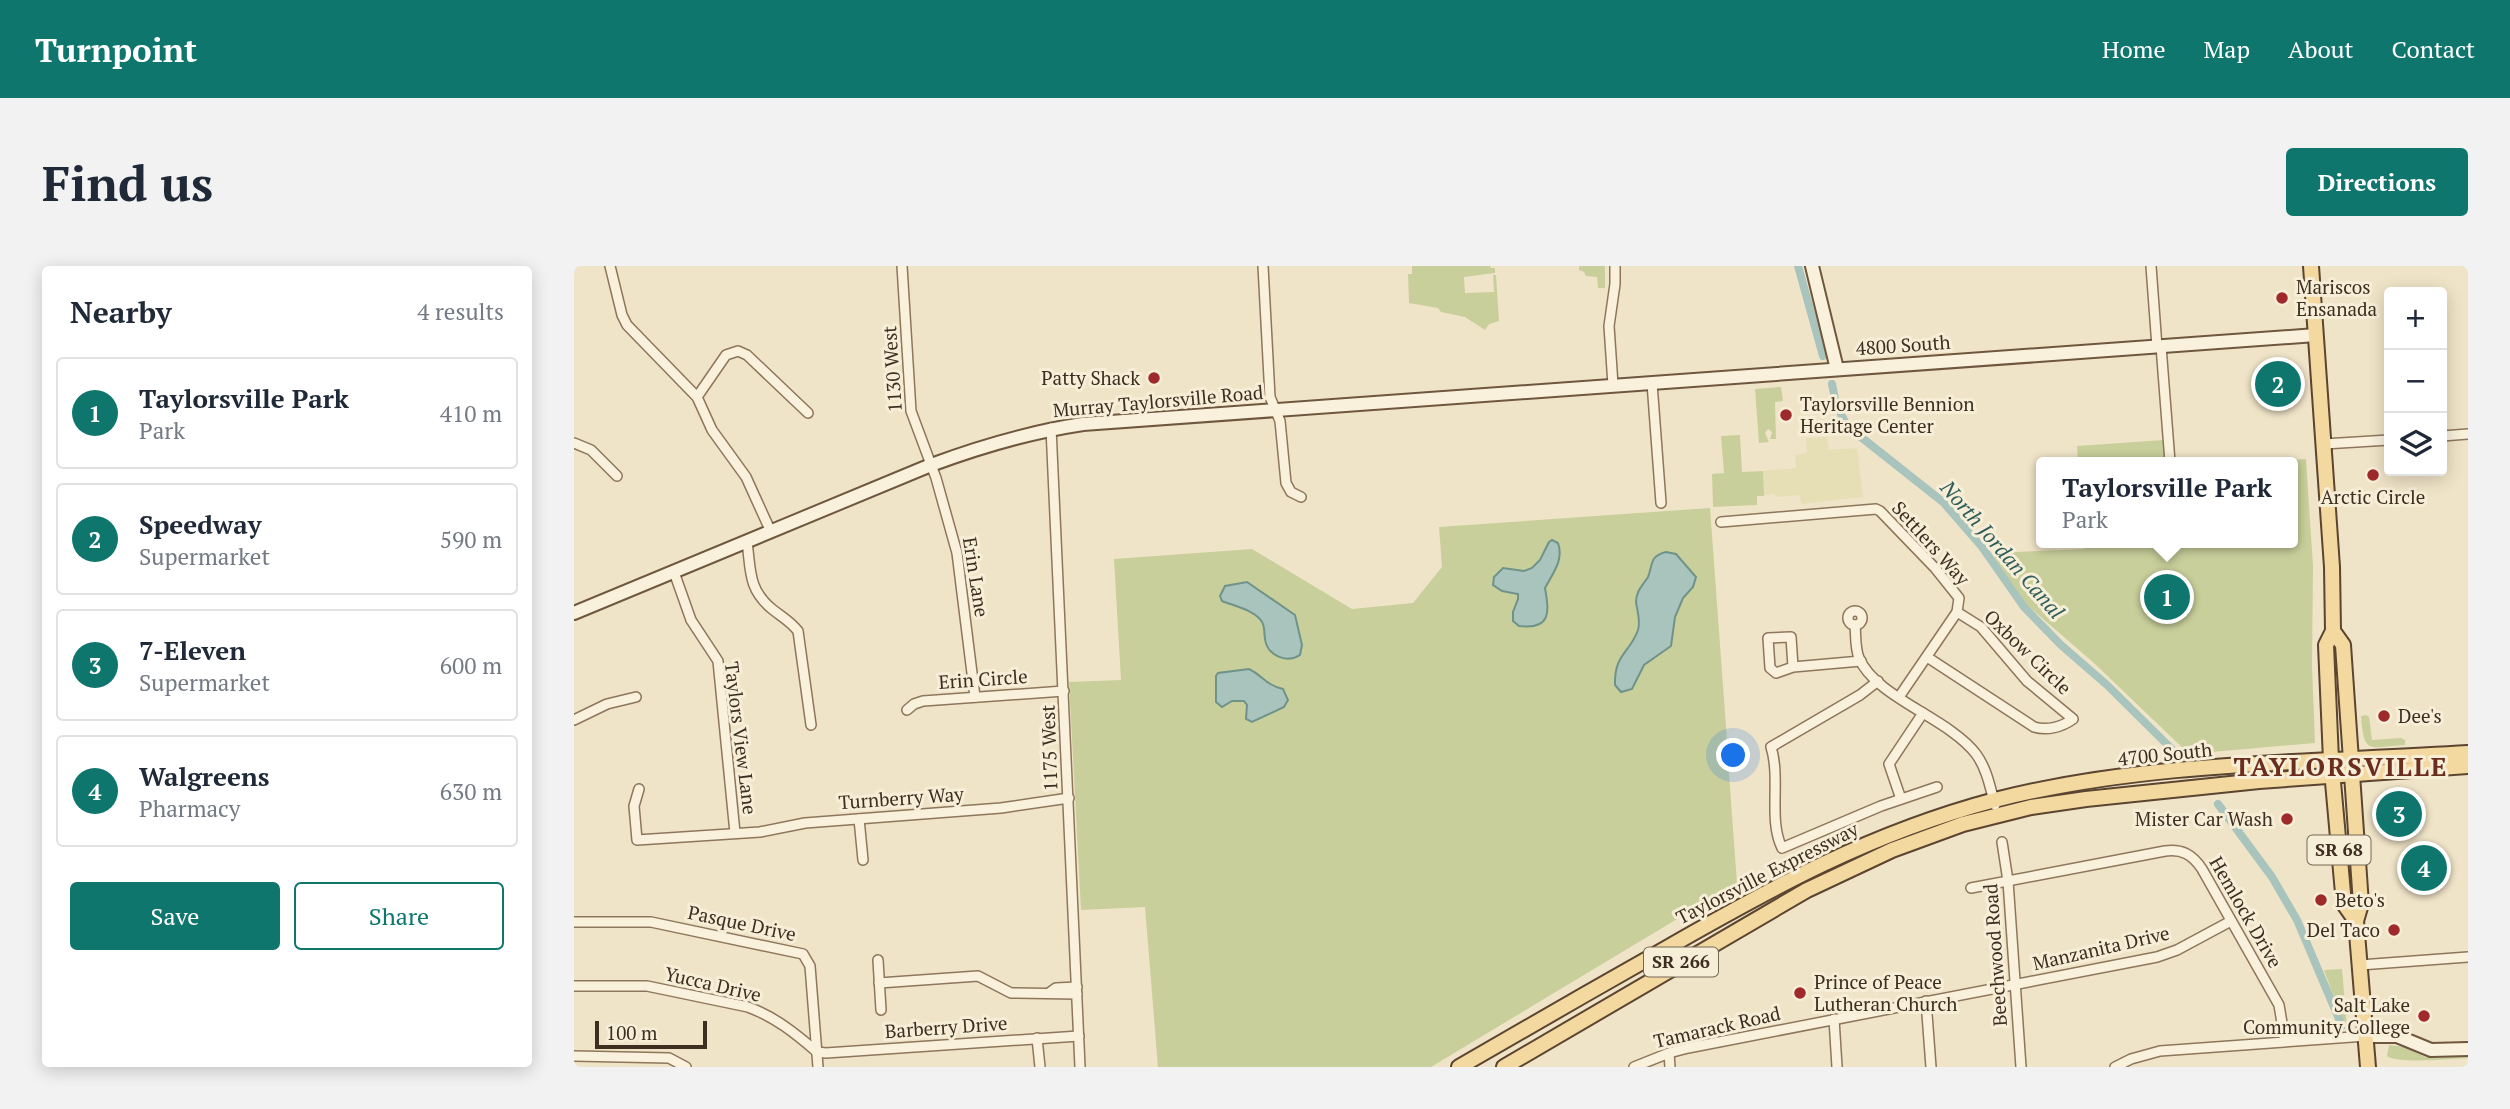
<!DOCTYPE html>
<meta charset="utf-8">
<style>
body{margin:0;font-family:"PT Serif",serif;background:#f2f2f3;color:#1f2937}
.controls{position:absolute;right:21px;top:21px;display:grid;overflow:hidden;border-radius:7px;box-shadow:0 4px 18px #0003}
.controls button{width:63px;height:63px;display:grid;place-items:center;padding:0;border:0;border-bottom:2px solid #e0e1e3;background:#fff;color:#1f2937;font:35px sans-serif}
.scale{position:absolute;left:21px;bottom:18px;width:112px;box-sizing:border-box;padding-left:7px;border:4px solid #3d2e20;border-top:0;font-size:19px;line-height:24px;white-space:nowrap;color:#3d2e20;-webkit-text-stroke:5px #f7eed8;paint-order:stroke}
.you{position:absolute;left:1160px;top:490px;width:24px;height:24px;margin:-18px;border:5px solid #fff;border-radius:50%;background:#1a73e8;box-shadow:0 0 0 10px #1a73e833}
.badge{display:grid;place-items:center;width:46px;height:46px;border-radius:50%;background:#0f766e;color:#fff;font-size:23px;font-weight:700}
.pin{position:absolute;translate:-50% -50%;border:4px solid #fff;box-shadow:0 2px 7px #0006}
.popup{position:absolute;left:1462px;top:191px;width:262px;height:91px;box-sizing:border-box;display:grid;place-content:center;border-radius:7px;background:#fff;filter:drop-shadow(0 2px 5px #0005);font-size:23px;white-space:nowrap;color:#747a83}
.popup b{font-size:26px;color:#1f2937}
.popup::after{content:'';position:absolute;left:50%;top:100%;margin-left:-14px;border:14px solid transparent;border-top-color:#fff}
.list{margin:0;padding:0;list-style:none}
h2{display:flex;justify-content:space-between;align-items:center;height:91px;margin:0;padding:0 28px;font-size:30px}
h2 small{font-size:23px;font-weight:400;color:#747a83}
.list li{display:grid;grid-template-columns:46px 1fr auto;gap:21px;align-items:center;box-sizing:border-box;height:112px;margin:0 14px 14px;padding:0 14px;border:2px solid #e0e1e3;border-radius:7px}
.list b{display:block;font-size:26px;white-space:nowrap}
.list p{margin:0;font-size:23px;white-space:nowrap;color:#747a83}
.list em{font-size:23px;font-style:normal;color:#747a83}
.actions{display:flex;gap:14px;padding:21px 28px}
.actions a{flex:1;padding:16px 0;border:2px solid #0f766e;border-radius:7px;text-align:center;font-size:24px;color:#0f766e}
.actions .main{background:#0f766e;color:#fff}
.icon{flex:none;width:38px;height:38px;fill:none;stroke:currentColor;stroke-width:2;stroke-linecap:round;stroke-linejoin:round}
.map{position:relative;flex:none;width:1894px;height:801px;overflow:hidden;border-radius:7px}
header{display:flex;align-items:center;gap:42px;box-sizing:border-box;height:98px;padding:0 35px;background:#0f766e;color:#fff}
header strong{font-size:33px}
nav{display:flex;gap:38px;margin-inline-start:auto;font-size:24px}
.intro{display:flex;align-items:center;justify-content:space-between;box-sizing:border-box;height:168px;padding:0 42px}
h1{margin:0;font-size:49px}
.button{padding:18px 32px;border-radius:7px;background:#0f766e;color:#fff;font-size:24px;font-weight:700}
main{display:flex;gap:42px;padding:0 42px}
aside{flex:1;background:#fff;border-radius:7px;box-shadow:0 4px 18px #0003}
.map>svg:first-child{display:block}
</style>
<header>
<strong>Turnpoint</strong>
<nav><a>Home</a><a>Map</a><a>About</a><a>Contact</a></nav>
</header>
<div class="intro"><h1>Find us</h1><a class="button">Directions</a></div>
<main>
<aside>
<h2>Nearby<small>4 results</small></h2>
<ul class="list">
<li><span class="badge">1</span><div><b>Taylorsville Park</b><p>Park</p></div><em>410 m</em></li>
<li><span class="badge">2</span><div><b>Speedway</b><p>Supermarket</p></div><em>590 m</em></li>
<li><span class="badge">3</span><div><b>7-Eleven</b><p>Supermarket</p></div><em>600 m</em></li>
<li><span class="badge">4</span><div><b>Walgreens</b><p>Pharmacy</p></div><em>630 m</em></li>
</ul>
<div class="actions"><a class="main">Save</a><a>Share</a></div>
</aside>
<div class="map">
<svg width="1894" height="801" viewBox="0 0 1894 801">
<rect width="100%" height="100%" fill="#f0e4c8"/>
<!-- farmland -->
<path fill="#e6deb5" d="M1253,171L1255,184L1283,182L1289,231L1228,238L1225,229L1201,231V228L1190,229L1189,205L1222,202L1221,189L1233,187L1232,172Z"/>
<!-- green -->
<g fill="#c9cf9b">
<path d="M838,0H916L917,2H921V7L890,11L891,27L920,26L919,9H922L925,55L915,58L911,64L891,51L867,46L864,42L835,37L834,8H838Z"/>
<path d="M1005,0H1031V22H1024L1023,11L1012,10L1010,6L1005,4Z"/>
<path d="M1207,121L1209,135L1201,136L1202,173H1196L1198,166L1194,163L1191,167L1195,176L1185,177L1181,123Z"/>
<path d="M1166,169L1168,206L1189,205L1190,230H1183V239L1139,241L1138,208L1150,207L1147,170Z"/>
<path d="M1590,174L1592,196H1504L1503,180Z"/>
<path d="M1732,193L1739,300L1738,400L1741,477L1615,488L1521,398L1453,339L1417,287L1510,283V277H1719V196H1690Z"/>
<path d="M1136,242L1153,474H1155L1154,494L1163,617L857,801H584L571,641L507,644L495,416L547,414L540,293L678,283L778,343L839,337L868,301L865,261Z"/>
<path d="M1792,449L1795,451L1798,474L1827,472L1831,474V479C1795,481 1790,490 1787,450Z"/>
<path d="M1768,703L1773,761H1771L1750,704Z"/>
<path d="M1815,779L1831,781L1851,791L1894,788V792C1877,793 1825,798 1813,790Z"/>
</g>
<!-- water -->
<g fill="#a9c4bc" stroke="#6f938a" stroke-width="2">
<path d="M978,274L984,277C990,294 979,307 971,322C975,345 978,364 945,360L939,355V346L944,333V328L928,325L919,319L920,311L929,302L950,305L958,302L966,294L975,276Z"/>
<path d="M1092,286L1102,288L1122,311L1119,321L1109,332L1101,351L1097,380L1070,399L1058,423L1047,426L1041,419C1040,388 1056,387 1064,364C1067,354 1063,345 1062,336C1062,325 1069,319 1074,311C1079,299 1075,290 1092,286Z"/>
<path d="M673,316L721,349L728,379L726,389C712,398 693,389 691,373C690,367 691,361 688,356C681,344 660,340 648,335L646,330L651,320Z"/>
<path d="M675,403C689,410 692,419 709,423L714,434L710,441L678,456L672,453L673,439L670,435H658L648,441L642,436V410L644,407Z"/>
</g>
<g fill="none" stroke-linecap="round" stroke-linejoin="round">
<!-- canal -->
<g stroke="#a9c4bc" stroke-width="8">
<path d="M1224,0L1249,90"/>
<path d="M1258,118L1262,138L1273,160L1369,236L1408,281L1450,341L1487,379L1533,419L1613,498"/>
<path d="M1644,538L1698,611L1723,654L1768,760"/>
</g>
<defs>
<g id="street">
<path d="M36,0L48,49L53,59L123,131L138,164L172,211L197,266"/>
<path d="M328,0L337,145L362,212L383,287L401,431"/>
<path d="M689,0L696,131L706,155L712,217L717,226L727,231"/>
<path d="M1577,0L1583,81"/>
<path d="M1587,80L1596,196"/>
<path d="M1078,117L1087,237"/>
<path d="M1039,119L1035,60L1041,18V0"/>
<path d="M123,131L152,89L164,85L173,89L234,147"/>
<path d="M477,162L506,801"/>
<path d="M1868,170L1894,168"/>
<path d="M0,177L17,184L43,210"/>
<path d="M1750,178L1815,174"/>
<path d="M1147,256L1302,243L1306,245L1361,302L1385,332L1383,346L1325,431"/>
<path d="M173,276C177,305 174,323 198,343C208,351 216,355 224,365L237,459"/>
<path d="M100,306L117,354L144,395L161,567"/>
<circle cx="1281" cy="352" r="7"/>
<path d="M1281,359C1282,370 1281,382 1285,392C1302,432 1375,452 1402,488C1413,503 1416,521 1421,539"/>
<path d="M1353,391L1460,461C1473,465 1488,461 1499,453L1453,415L1407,361L1383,346"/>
<path d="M1219,401L1217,371L1194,372L1196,402L1202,407L1219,401L1287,395"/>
<path d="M1304,415L1286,429L1197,481C1207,513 1194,554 1208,582L1307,540L1363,521"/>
<path d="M333,444L340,438L349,435L490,425"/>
<path d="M0,454L33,438L62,431"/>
<path d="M65,523L60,540L63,574L186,566L231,557L427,542L495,532"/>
<path d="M1327,533L1315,498L1349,447"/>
<path d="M285,553L289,594"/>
<path d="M1428,576L1434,615L1447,801"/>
<path d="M1397,622L1591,585C1608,583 1618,588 1628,603L1705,739L1711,775"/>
<path d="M0,656H77L229,688L236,700L244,801"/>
<path d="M304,694L307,744"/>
<path d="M1786,699L1894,691"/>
<path d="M305,717L404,710L437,727L503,728"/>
<path d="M0,720H73L174,741C201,751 221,767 243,786"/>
<path d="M475,727L482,722L503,721"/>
<path d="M1352,735L1357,801"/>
<path d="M1260,753L1263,801"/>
<path d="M463,772L466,801"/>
<path d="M243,786L252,787L505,770"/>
<path d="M1095,787L1096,801"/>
<path d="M0,790L95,792L112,801"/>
<path d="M1060,801L1095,787L1114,782L1583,691L1603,684L1657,655"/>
<path d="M1541,801L1557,793L1586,785L1792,770"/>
</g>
<g id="secondary">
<path d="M1238,0L1263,103"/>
<path d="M0,347L357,199C408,180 456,166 509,158L1742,69"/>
<path d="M1792,770H1823L1857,784L1894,783"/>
</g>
<g id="primary">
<path d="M1737,0L1758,301L1759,365L1752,379L1757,494L1770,638L1782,655"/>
<path d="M1759,365L1769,379L1787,638L1782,655L1794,801"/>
<path d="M885,801C954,761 1022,722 1091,683C1201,620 1297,567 1421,534C1573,495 1738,497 1894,487"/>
<path d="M930,801L1233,624L1318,584L1389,558L1457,541L1512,533L1685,515L1894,500"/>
</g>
</defs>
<!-- street casing -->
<use href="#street" stroke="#8d765c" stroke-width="12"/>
<!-- secondary casing -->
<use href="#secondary" stroke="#6f573f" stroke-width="16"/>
<!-- primary casing -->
<use href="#primary" stroke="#5b4430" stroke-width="18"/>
<!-- street -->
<use href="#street" stroke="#faf1dc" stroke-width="9"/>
<!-- secondary -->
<use href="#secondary" stroke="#faf1dc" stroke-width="12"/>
<!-- primary -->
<use href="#primary" stroke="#f3d9a0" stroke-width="14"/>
</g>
<!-- markers -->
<g fill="#9e2a2b" stroke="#f7eed8" stroke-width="2.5">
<circle cx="1708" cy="32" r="7"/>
<circle cx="580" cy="112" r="7"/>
<circle cx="1212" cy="149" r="7"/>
<circle cx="1799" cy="209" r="7"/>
<circle cx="1810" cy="450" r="7"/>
<circle cx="1713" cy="553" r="7"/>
<circle cx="1747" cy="634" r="7"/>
<circle cx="1820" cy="664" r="7"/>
<circle cx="1226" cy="727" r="7"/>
<circle cx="1850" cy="750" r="7"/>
</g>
<g text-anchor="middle" stroke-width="6" stroke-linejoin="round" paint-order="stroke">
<!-- shield labels -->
<g fill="#f7eed8" stroke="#756857" stroke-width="2">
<rect x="1733.5" y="569.5" width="63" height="29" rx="5"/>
<rect x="1070" y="681.5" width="74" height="29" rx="5"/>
</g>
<g font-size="18" font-weight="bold" fill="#3d2e20">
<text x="1765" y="590">SR 68</text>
<text x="1107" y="702">SR 266</text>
</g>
<!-- poi labels -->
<g font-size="19" fill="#3d2e20" stroke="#f7eed8" text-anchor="start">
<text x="1722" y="28">Mariscos<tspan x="1722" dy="22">Ensanada</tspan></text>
<text x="566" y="119" text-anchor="end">Patty Shack</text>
<text x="1226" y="145">Taylorsville Bennion<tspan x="1226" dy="22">Heritage Center</tspan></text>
<text x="1799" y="238" text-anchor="middle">Arctic Circle</text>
<text x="1824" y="457">Dee's</text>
<text x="1699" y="560" text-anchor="end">Mister Car Wash</text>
<text x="1761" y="641">Beto's</text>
<text x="1806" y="671" text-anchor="end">Del Taco</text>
<text x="1240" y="723">Prince of Peace<tspan x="1240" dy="22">Lutheran Church</tspan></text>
<text x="1836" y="746" text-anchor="end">Salt Lake<tspan x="1836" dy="22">Community College</tspan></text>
</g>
<!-- street labels -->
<g font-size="19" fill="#3d2e20" stroke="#f7eed8">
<text transform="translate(1329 79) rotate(-4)" y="7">4800 South</text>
<text transform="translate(318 103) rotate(-94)" y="7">1130 West</text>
<text transform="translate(584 135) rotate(-5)" y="7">Murray Taylorsville Road</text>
<text transform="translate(1357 277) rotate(48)" y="7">Settlers Way</text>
<text transform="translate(402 311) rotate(81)" y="7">Erin Lane</text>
<text transform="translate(1454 386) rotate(44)" y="7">Oxbow Circle</text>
<text transform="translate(409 413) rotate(-4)" y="7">Erin Circle</text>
<text transform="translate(167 472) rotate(83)" y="7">Taylors View Lane</text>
<text transform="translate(475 482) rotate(-92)" y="7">1175 West</text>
<text transform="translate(1591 488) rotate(-6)" y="7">4700 South</text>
<text transform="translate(327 532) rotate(-4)" y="7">Turnberry Way</text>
<text transform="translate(1193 607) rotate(-27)" y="7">Taylorsville Expressway</text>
<text transform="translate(1672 646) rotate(60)" y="7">Hemlock Drive</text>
<text transform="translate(168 657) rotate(12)" y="7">Pasque Drive</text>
<text transform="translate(1527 682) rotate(-13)" y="7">Manzanita Drive</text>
<text transform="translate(1421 689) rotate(-94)" y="7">Beechwood Road</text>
<text transform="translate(139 718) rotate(13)" y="7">Yucca Drive</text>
<text transform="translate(372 761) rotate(-4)" y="7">Barberry Drive</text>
<text transform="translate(1143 761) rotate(-13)" y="7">Tamarack Road</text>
</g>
<!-- water labels -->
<g font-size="21" font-style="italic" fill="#2f5d5a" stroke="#f7eed8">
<text transform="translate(1428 284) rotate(49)" y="7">North Jordan Canal</text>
</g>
<!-- district labels -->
<g font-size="26" font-weight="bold" letter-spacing="2" fill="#6b2e1e" stroke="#f7eed8">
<text x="1767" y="510">TAYLORSVILLE</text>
</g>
</g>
</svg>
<div class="controls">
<button>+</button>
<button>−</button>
<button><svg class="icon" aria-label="layers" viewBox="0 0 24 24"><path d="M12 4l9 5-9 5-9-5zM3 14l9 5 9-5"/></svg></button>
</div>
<div class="scale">100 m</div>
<div class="you"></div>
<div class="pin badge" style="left:1593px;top:331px">1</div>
<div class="popup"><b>Taylorsville Park</b>Park</div>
<div class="pin badge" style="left:1704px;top:118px">2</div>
<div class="pin badge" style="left:1825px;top:548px">3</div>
<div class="pin badge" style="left:1850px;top:602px">4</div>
</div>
</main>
